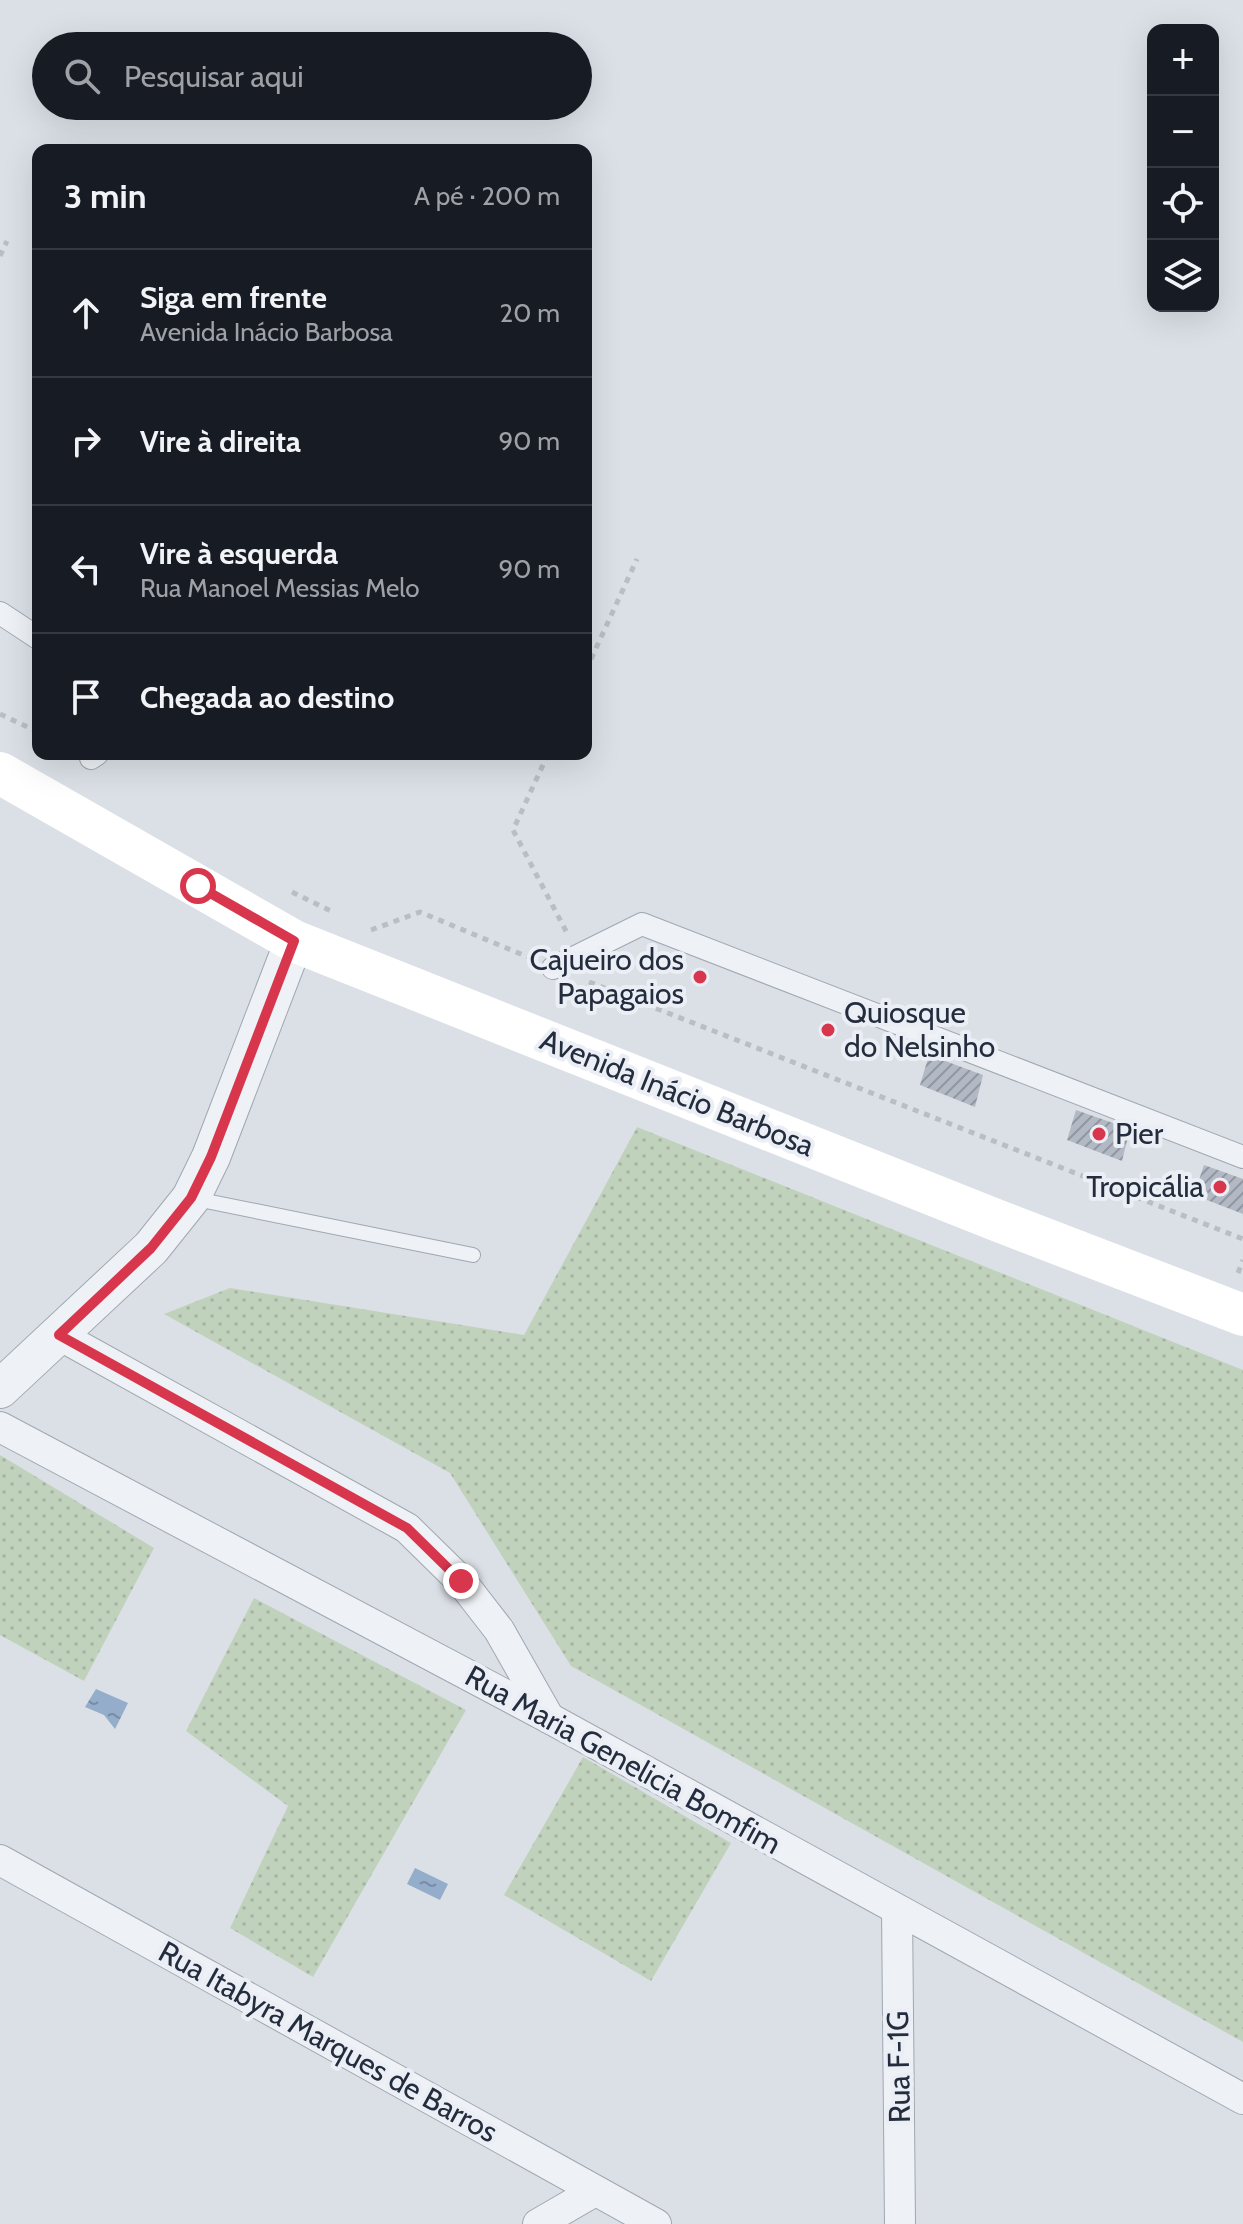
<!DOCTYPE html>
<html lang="pt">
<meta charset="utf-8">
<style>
body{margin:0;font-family:Cabin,sans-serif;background:#242831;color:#f1f3f6}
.controls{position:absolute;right:24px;top:24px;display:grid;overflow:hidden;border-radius:16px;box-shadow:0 8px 32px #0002}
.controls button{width:72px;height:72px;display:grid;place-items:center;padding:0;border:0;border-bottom:2px solid #363941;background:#171b24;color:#f1f3f6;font:40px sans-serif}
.stop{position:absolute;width:24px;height:24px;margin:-18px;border:6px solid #d7364c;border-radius:50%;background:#fff}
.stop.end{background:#d7364c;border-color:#fff;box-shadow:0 2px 8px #0008}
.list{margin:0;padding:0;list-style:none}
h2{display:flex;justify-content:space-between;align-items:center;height:104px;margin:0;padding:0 32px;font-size:34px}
h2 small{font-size:26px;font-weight:400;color:#9ea1a6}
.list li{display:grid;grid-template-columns:52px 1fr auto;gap:24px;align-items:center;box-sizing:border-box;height:128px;padding:0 32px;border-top:2px solid #363941}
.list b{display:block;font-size:30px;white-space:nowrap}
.list p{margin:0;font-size:26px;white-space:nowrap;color:#9ea1a6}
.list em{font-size:26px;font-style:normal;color:#9ea1a6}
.icon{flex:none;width:44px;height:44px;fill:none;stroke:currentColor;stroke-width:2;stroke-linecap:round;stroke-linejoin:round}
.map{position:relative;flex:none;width:1243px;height:2224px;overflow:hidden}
.search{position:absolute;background:#171b24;box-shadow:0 8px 32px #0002;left:32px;top:32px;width:560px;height:88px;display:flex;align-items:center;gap:20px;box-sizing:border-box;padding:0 28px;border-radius:44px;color:#9ea1a6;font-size:30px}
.panel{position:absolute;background:#171b24;box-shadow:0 8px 32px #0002;left:32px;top:144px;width:560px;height:616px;border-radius:16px}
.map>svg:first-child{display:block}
</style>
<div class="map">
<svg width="1243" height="2224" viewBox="0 0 1243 2224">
<defs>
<pattern id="grass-dots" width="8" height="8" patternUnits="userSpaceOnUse" patternTransform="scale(2)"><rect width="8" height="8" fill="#c1d2bc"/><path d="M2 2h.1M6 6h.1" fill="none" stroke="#a6b5a3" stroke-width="1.8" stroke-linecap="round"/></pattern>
<pattern id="water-ripples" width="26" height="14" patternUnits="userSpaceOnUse" patternTransform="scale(2)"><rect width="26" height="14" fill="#93adca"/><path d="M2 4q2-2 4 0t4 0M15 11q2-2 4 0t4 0" fill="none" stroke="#788da5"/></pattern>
<pattern id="building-hatch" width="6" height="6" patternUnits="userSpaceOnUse" patternTransform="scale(2)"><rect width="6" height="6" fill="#b2b9c4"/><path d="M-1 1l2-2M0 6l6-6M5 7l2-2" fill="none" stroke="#9197a1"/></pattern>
</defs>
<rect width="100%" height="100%" fill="#dbe0e7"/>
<!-- grass -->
<g fill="url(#grass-dots)">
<path d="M637,1127L1243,1370V2042L571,1666L450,1473L164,1314L230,1288L524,1335Z"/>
<path d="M0,1455L154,1548L84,1681L0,1635Z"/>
<path d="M254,1598L466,1710L313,1977L230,1928L288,1806L186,1731Z"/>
<path d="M583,1757L731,1843L651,1981L504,1895Z"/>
</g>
<!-- water -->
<g fill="url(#water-ripples)">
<path d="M96,1689L128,1703L115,1729L104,1715L85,1707Z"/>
<path d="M415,1868L448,1884L440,1900L407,1884Z"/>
</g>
<!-- building -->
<g fill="url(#building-hatch)">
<path d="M929,1055L983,1075L975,1107L920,1085Z"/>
<path d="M1076,1110L1130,1129L1122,1161L1067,1140Z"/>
<path d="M1204,1165L1243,1179V1214L1194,1195Z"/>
</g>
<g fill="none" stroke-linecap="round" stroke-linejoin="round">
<defs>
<path id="service" d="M191,1198L473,1255"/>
<g id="pedestrian">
<path d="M0,613L38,638"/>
<path d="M91,758L97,754"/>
<path d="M553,968L642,924L1243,1157"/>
</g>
<g id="minor">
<path d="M59,1335L407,1528L461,1581L499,1630L549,1718"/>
<path d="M0,1427L549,1718L1243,2099"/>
<path d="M0,1860L656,2224"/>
<path d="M897,1910L900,2224"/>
<path d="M538,2224L595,2191"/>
</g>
<path id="tertiary" d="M0,1389L151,1248L191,1198L211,1157L294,941"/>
</defs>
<!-- service casing -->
<use href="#service" stroke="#a0a7b1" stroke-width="16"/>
<!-- pedestrian casing -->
<use href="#pedestrian" stroke="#a0a7b1" stroke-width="24"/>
<!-- minor casing -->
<use href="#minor" stroke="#a0a7b1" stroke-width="32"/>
<!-- tertiary casing -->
<use href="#tertiary" stroke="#a0a7b1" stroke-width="40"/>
<!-- path -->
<g stroke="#b9bec5" stroke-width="5" stroke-dasharray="6 6" stroke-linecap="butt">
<path d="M0,256L7,241"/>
<path d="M586,670L637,559"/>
<path d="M0,714L38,732"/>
<path d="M548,754L513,830L567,933"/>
<path d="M292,892L333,912"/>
<path d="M371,930L420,912L528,957"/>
<path d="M589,982L1243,1239"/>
<path d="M1238,1273L1243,1260"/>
</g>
<!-- service -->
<use href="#service" stroke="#eef1f5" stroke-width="14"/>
<!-- pedestrian -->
<use href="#pedestrian" stroke="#eef1f5" stroke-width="22"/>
<!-- minor -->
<use href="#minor" stroke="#eef1f5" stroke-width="30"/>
<!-- tertiary -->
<use href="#tertiary" stroke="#eef1f5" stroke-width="38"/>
<!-- secondary -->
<path stroke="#fff" stroke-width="42" d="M0,773L294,941L996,1220L1243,1315"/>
</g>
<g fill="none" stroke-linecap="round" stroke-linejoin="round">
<!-- route -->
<path stroke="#d7364c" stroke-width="10" d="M198,886L294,941L211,1157L191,1198L151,1248L59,1335L407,1528L461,1581"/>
</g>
<!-- markers -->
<g fill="#d7364c" stroke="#ebeff5" stroke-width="3">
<circle cx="700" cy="977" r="8"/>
<circle cx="828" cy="1030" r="8"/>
<circle cx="1099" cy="1134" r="8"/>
<circle cx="1220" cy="1187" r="8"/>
</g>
<g text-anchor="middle" stroke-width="8" stroke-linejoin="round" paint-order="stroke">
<!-- poi labels -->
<g font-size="30" fill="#242d3e" stroke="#ebeff5" text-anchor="end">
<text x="684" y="970">Cajueiro dos<tspan x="684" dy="34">Papagaios</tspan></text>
<text x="844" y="1023" text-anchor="start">Quiosque<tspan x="844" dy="34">do Nelsinho</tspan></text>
<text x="1115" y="1144" text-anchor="start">Pier</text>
<text x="1204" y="1197">Tropicália</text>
</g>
<!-- street labels -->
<g font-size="30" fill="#242d3e" stroke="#ebeff5">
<text transform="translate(677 1093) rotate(22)" y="10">Avenida Inácio Barbosa</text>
<text transform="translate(623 1760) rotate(29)" y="10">Rua Maria Genelicia Bomfim</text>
<text transform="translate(328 2042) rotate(29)" y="10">Rua Itabyra Marques de Barros</text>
<text transform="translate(899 2067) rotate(-91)" y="10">Rua F-1G</text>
</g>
</g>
</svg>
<div class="controls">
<button>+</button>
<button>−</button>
<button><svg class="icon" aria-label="locate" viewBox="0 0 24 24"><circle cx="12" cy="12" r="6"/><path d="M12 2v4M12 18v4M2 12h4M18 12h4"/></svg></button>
<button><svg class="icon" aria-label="layers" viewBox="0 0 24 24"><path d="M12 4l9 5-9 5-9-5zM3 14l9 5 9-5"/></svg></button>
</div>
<div class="stop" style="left:198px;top:886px"></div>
<div class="stop end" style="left:461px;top:1581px"></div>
<div class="search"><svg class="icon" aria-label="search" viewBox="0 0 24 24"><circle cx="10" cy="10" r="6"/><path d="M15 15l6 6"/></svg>Pesquisar aqui</div>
<section class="panel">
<h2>3 min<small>A pé · 200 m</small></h2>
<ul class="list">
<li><svg class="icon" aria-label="ahead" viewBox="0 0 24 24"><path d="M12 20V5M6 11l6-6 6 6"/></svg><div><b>Siga em frente</b><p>Avenida Inácio Barbosa</p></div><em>20 m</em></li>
<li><svg class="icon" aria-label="right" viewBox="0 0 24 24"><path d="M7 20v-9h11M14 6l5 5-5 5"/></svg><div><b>Vire à direita</b></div><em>90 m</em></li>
<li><svg class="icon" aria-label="left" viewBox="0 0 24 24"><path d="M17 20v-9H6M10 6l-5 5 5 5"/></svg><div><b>Vire à esquerda</b><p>Rua Manoel Messias Melo</p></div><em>90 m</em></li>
<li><svg class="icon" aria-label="arrive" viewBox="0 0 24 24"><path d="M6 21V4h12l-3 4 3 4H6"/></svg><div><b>Chegada ao destino</b></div></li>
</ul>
</section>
</div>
